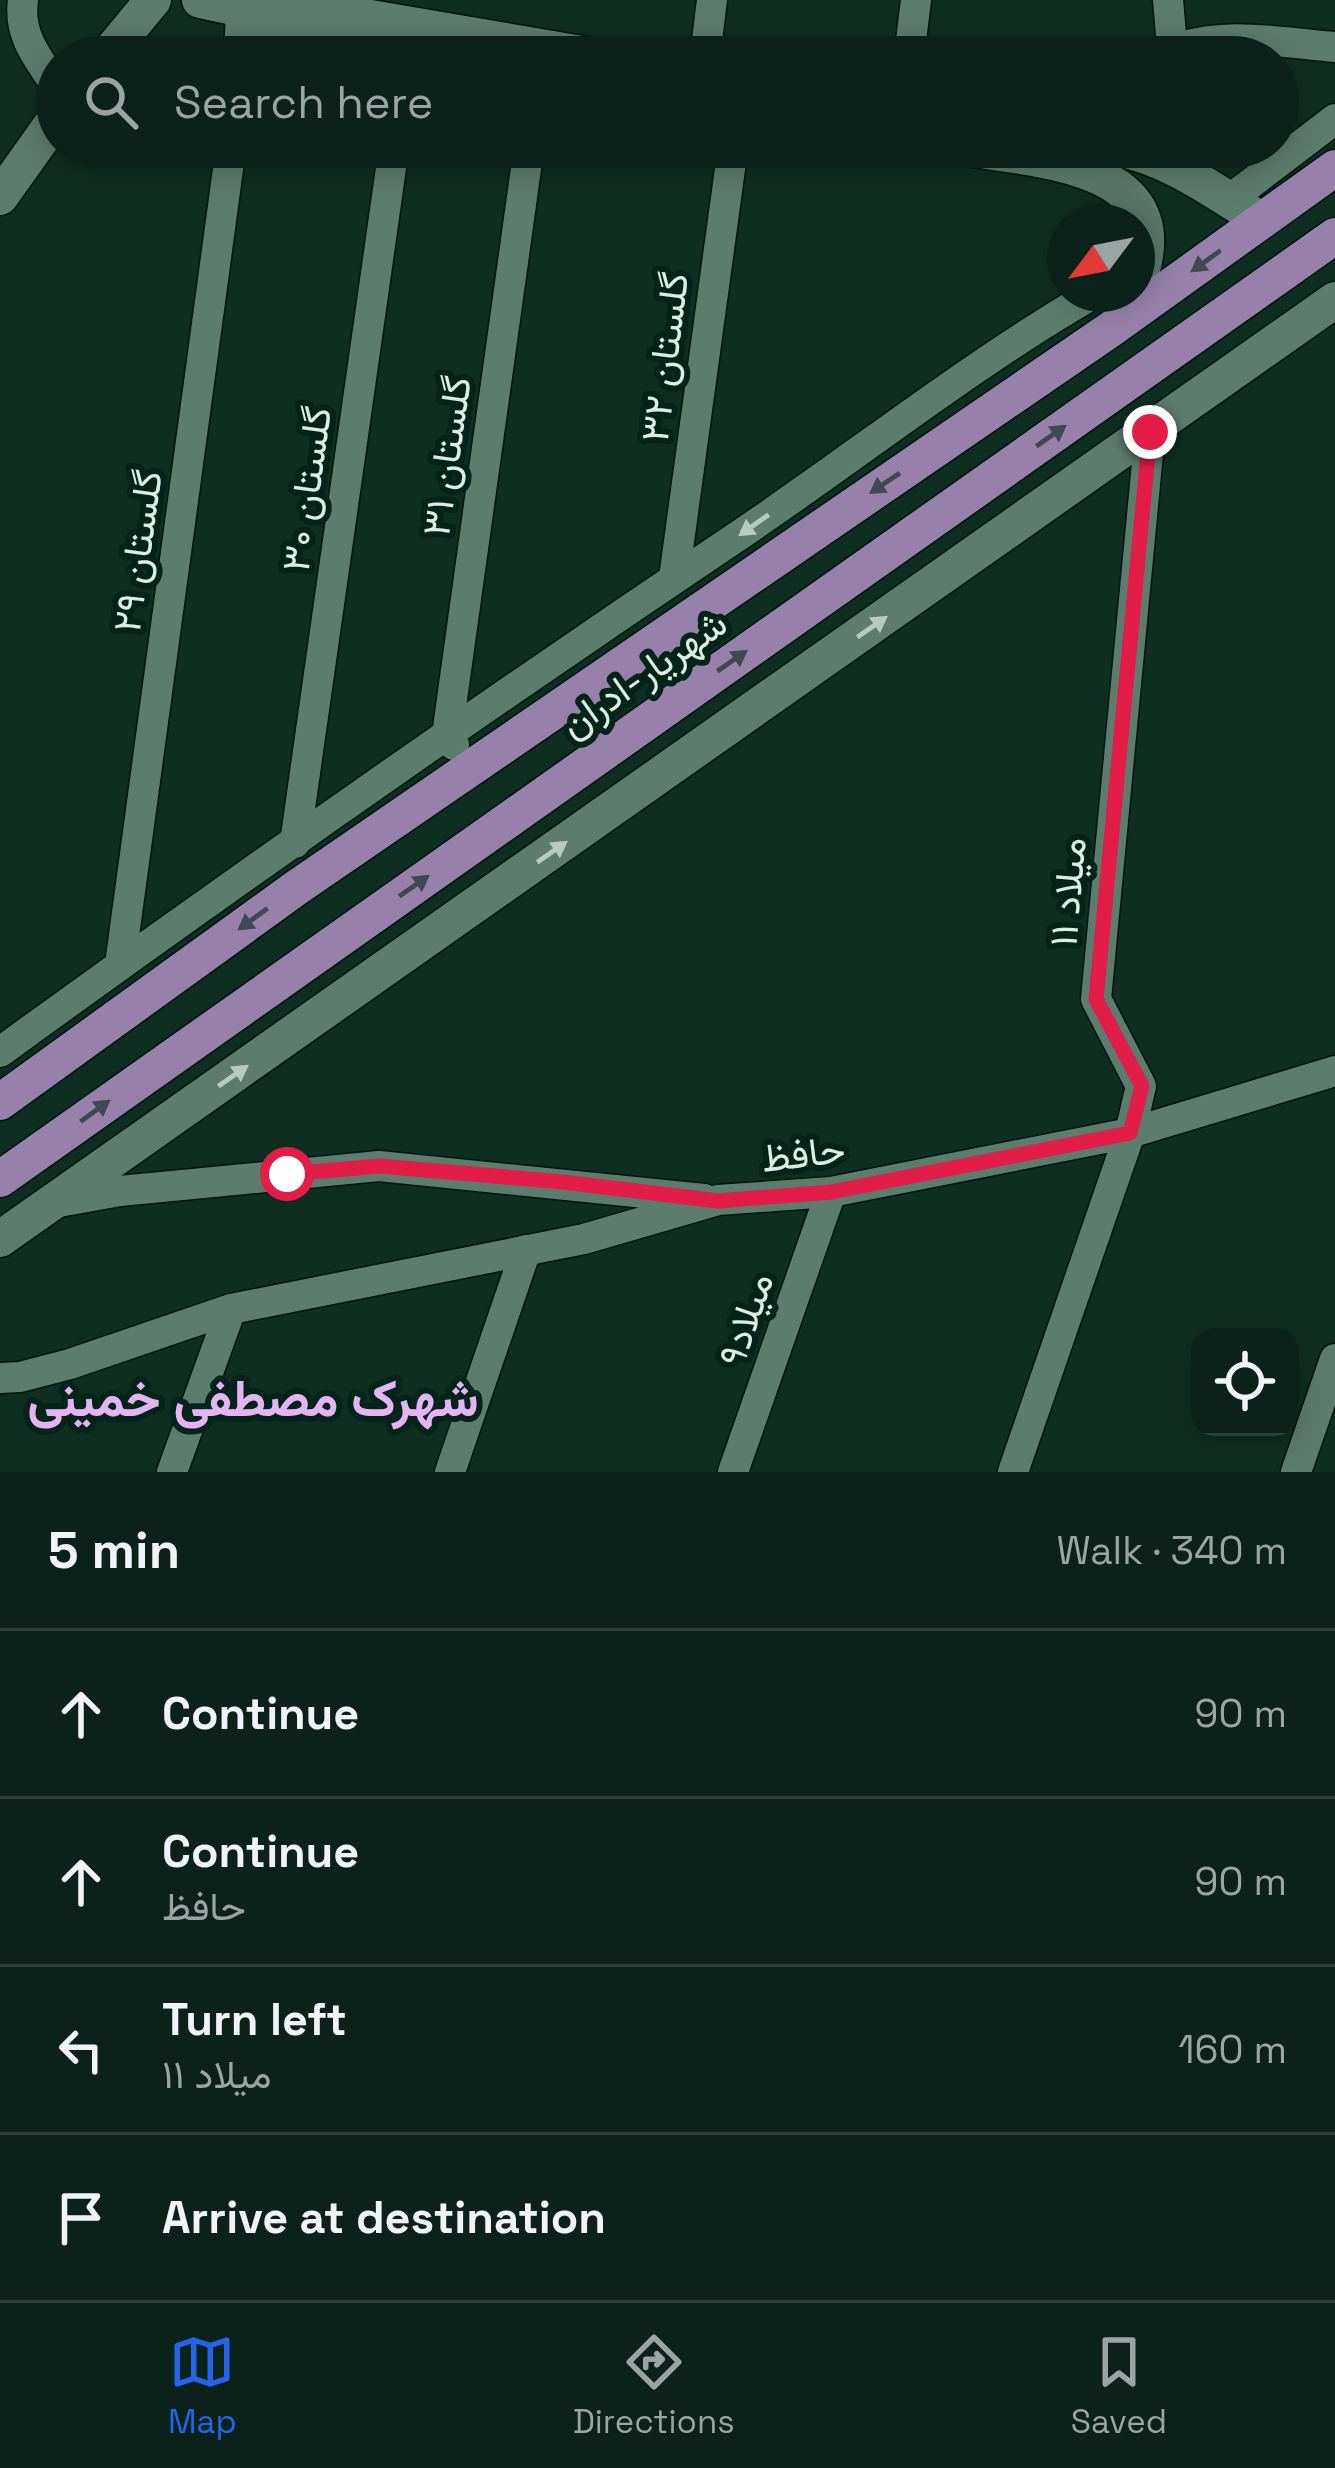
<!DOCTYPE html>
<meta charset="utf-8">
<style>
body{margin:0;font-family:"Space Grotesk",Vazirmatn,sans-serif;background:#192f27;color:#f1f3f6}
.controls{position:absolute;right:36px;bottom:36px;display:grid;overflow:hidden;border-radius:24px;box-shadow:0 6px 30px #0003}
.controls button{width:108px;height:108px;display:grid;place-items:center;padding:0;border:0;border-bottom:3px solid #2b3f39;background:#0b221a;color:#f1f3f6;font:60px sans-serif}
.compass{position:absolute;left:1047px;top:204px;width:108px;height:108px;border-radius:50%;background:#0b221a;box-shadow:0 6px 30px #0003;rotate:238deg}
.stop{position:absolute;width:36px;height:36px;margin:-27px;border:9px solid #e11d48;border-radius:50%;background:#fff}
.stop.end{background:#e11d48;border-color:#fff;box-shadow:0 3px 12px #0008}
.list{margin:0;padding:0;list-style:none}
h2{display:flex;justify-content:space-between;align-items:center;height:156px;margin:0;padding:0 48px;font-size:51px}
h2 small{font-size:39px;font-weight:400;color:#9aa4a2}
.list li{display:grid;grid-template-columns:78px 1fr auto;gap:36px;align-items:center;box-sizing:border-box;height:168px;padding:0 48px;border-top:3px solid #2b3f39}
.list b{display:block;font-size:45px;white-space:nowrap}
.list p{margin:0;font-size:39px;white-space:nowrap;color:#9aa4a2}
.list em{font-size:39px;font-style:normal;color:#9aa4a2}
.icon{flex:none;width:66px;height:66px;fill:none;stroke:currentColor;stroke-width:2;stroke-linecap:round;stroke-linejoin:round}
.map{position:relative;flex:none;width:1335px;height:1472px;overflow:hidden}
.search{position:absolute;background:#0b221a;box-shadow:0 6px 30px #0003;left:36px;right:36px;top:36px;height:132px;display:flex;align-items:center;gap:30px;box-sizing:border-box;padding:0 42px;border-radius:66px;color:#9aa4a2;font-size:45px}
.sheet{height:828px;background:#0b221a}
nav{display:flex;justify-content:space-around;align-items:center;box-sizing:border-box;height:168px;border-top:3px solid #2b3f39;background:#0b221a;font-size:33px;color:#9aa4a2}
nav a{display:grid;justify-items:center;gap:6px}
nav .on{color:#2563eb}
.map>svg:first-child{display:block}
</style>
<div class="map">
<svg width="1335" height="1472" viewBox="0 0 1335 1472">
<rect width="100%" height="100%" fill="#0f2e22"/>
<g fill="none" stroke-linecap="round" stroke-linejoin="round">
<defs>
<g id="street">
<path d="M23,0C18,36 38,58 57,87"/>
<path d="M1168,0L1173,57"/>
<path d="M239,57L241,8"/>
<path d="M705,57L712,0"/>
<path d="M909,57L916,0"/>
<path d="M1157,57C1210,28 1277,42 1335,47"/>
<path d="M1229,200L1335,119"/>
<path d="M674,578L733,147"/>
<path d="M454,745L447,735L529,147"/>
<path d="M295,843L394,147"/>
<path d="M120,965L231,147"/>
<path d="M0,1052C241,877 485,706 732,540C853,459 967,367 1093,294"/>
<path d="M53,1203L120,1191L379,1166L704,1199"/>
<path d="M0,1378L20,1377L70,1364L231,1309L584,1239L718,1200L831,1192L1130,1133L1335,1071"/>
<path d="M172,1472L231,1309"/>
<path d="M450,1472L526,1250"/>
<path d="M733,1472L831,1192"/>
<path d="M1013,1472L1130,1133L1141,1086L1096,999L1150,432"/>
<path d="M1296,1472L1335,1359"/>
</g>
<g id="secondary">
<path d="M200,0L251,11L267,26L441,57"/>
<path d="M251,11L271,1L599,57"/>
<path d="M106,57L153,0"/>
<path d="M962,147C1040,161 1184,163 1137,284"/>
<path d="M1113,147C1169,157 1214,191 1261,220"/>
<path d="M0,197L57,117"/>
<path d="M0,1239L1335,300"/>
</g>
<g id="primary">
<path d="M0,1102L296,888L1111,329L1335,168"/>
<path d="M0,1179L1335,236"/>
</g>
</defs>
<!-- street casing -->
<use href="#street" stroke="#00160c" stroke-width="33"/>
<!-- secondary casing -->
<use href="#secondary" stroke="#00160c" stroke-width="39"/>
<!-- primary casing -->
<use href="#primary" stroke="#00160c" stroke-width="39"/>
<!-- street -->
<use href="#street" stroke="#5c7c6e" stroke-width="30"/>
<!-- secondary -->
<use href="#secondary" stroke="#5c7c6e" stroke-width="36"/>
<!-- primary -->
<use href="#primary" stroke="#9780a9" stroke-width="36"/>
</g>
<!-- one-way arrows -->
<defs><path id="oneway-solid" d="M-6-.8H1V-3.2L6.5 0L1 3.2V.8H-6Z" transform="scale(3)"/></defs>
<g fill="#3f4953">
<use href="#oneway-solid" transform="translate(1206 261) rotate(144)"/>
<use href="#oneway-solid" transform="translate(1051 436) rotate(-35)"/>
<use href="#oneway-solid" transform="translate(885 483) rotate(146)"/>
<use href="#oneway-solid" transform="translate(732 661) rotate(-35)"/>
<use href="#oneway-solid" transform="translate(414 886) rotate(-35)"/>
<use href="#oneway-solid" transform="translate(253 919) rotate(144)"/>
<use href="#oneway-solid" transform="translate(95 1111) rotate(-36)"/>
</g>
<g fill="#b5cbc1">
<use href="#oneway-solid" transform="translate(754 525) rotate(145)"/>
<use href="#oneway-solid" transform="translate(872 627) rotate(-35)"/>
<use href="#oneway-solid" transform="translate(552 852) rotate(-35)"/>
<use href="#oneway-solid" transform="translate(233 1076) rotate(-35)"/>
</g>
<g fill="none" stroke-linecap="round" stroke-linejoin="round">
<!-- route -->
<path stroke="#e11d48" stroke-width="15" d="M287,1174L380,1166L563,1182L718,1201L831,1192L1130,1133L1142,1086L1096,999L1150,432"/>
</g>
<g text-anchor="middle" stroke-width="12" stroke-linejoin="round" paint-order="stroke">
<!-- street labels -->
<g font-size="39" fill="#dbede4" stroke="#052419">
<text transform="translate(664 357) rotate(-83)" y="14">گلستان ۳۲</text>
<text transform="translate(446 456) rotate(-82)" y="14">گلستان ۳۱</text>
<text transform="translate(306 489) rotate(-82)" y="14">گلستان ۳۰</text>
<text transform="translate(137 551) rotate(-82)" y="14">گلستان ۲۹</text>
<text transform="translate(643 673) rotate(-35)" y="14">شهریار-ادران</text>
<text transform="translate(1067 892) rotate(-85)" y="14">میلاد ۱۱</text>
<text transform="translate(803 1153) rotate(-7)" y="14">حافظ</text>
<text transform="translate(745 1319) rotate(-71)" y="14">میلاد۹</text>
</g>
<!-- district labels -->
<g font-size="51" font-weight="bold" fill="#e4b4f2" stroke="#052419">
<text x="253" y="1416">شهرک مصطفی خمینی</text>
</g>
</g>
</svg>
<div class="controls">
<button><svg class="icon" aria-label="locate" viewBox="0 0 24 24"><circle cx="12" cy="12" r="6"/><path d="M12 2v4M12 18v4M2 12h4M18 12h4"/></svg></button>
</div>
<svg class="compass" viewBox="-18 -18 36 36"><path d="M0-13l5 13h-10z" fill="#e53935"/><path d="M0 13l5-13h-10z" fill="#9aa4a2"/></svg>
<div class="stop" style="left:287px;top:1174px"></div>
<div class="stop end" style="left:1150px;top:432px"></div>
<div class="search"><svg class="icon" aria-label="search" viewBox="0 0 24 24"><circle cx="10" cy="10" r="6"/><path d="M15 15l6 6"/></svg>Search here</div>
</div>
<section class="sheet">
<h2>5 min<small>Walk · 340 m</small></h2>
<ul class="list">
<li><svg class="icon" aria-label="ahead" viewBox="0 0 24 24"><path d="M12 20V5M6 11l6-6 6 6"/></svg><div><b>Continue</b></div><em>90 m</em></li>
<li><svg class="icon" aria-label="ahead" viewBox="0 0 24 24"><path d="M12 20V5M6 11l6-6 6 6"/></svg><div><b>Continue</b><p>حافظ</p></div><em>90 m</em></li>
<li><svg class="icon" aria-label="left" viewBox="0 0 24 24"><path d="M17 20v-9H6M10 6l-5 5 5 5"/></svg><div><b>Turn left</b><p>میلاد ۱۱</p></div><em>160 m</em></li>
<li><svg class="icon" aria-label="arrive" viewBox="0 0 24 24"><path d="M6 21V4h12l-3 4 3 4H6"/></svg><div><b>Arrive at destination</b></div></li>
</ul>
</section>
<nav>
<a class="on"><svg class="icon" aria-label="map" viewBox="0 0 24 24"><path d="M3 6l6-2 6 2 6-2v14l-6 2-6-2-6 2zM9 4v14M15 6v14"/></svg>Map</a>
<a><svg class="icon" aria-label="directions" viewBox="0 0 24 24"><path d="M12 3l9 9-9 9-9-9zM9 14v-3h6M13 9l2 2-2 2"/></svg>Directions</a>
<a><svg class="icon" aria-label="saved" viewBox="0 0 24 24"><path d="M7 4h10v16l-5-4-5 4z"/></svg>Saved</a>
</nav>
